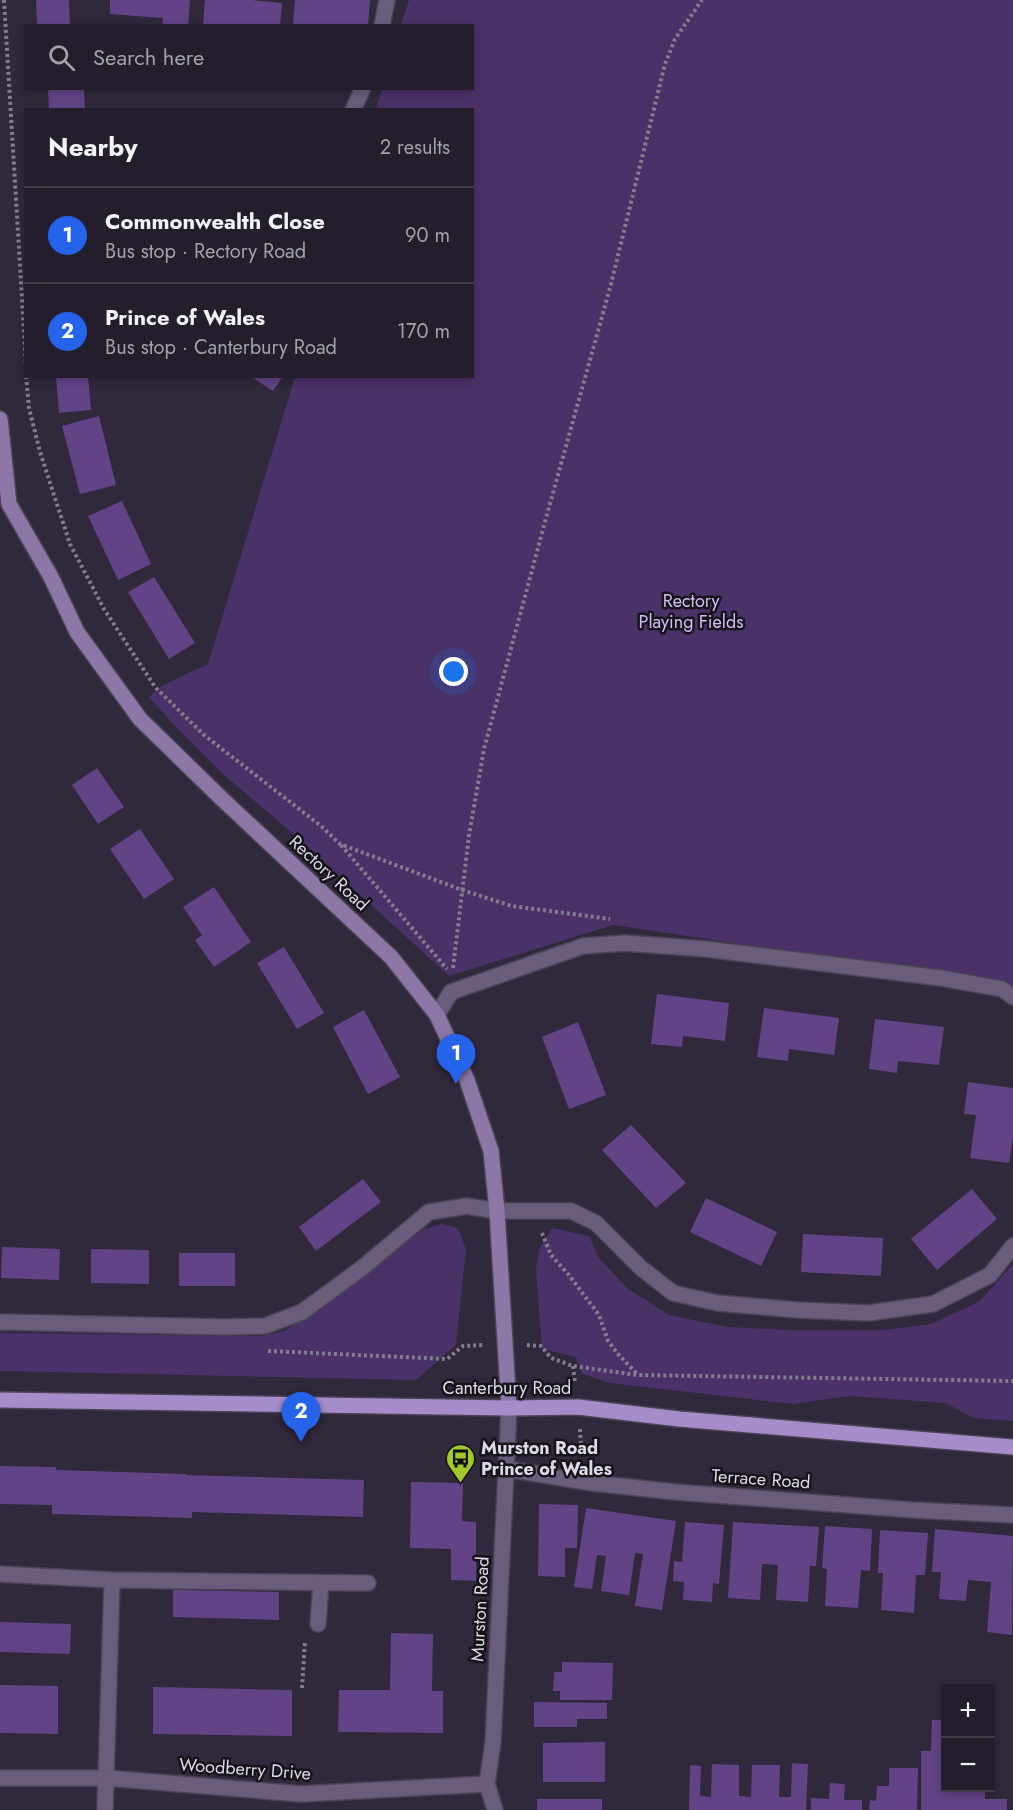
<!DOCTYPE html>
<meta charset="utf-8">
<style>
body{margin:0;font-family:Jost,sans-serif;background:#2c2734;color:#f1f3f6}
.controls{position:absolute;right:18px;bottom:18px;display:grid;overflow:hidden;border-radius:0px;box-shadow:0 3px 9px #0003}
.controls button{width:54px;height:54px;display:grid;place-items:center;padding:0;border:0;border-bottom:2px solid #413c48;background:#241e2c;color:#f1f3f6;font:30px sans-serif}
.you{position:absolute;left:454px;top:672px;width:21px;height:21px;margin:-15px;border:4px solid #fff;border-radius:50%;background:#1a73e8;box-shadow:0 0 0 9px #1a73e833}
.badge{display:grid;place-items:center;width:39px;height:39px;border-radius:50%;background:#2563eb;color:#fff;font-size:20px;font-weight:700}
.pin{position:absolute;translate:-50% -50px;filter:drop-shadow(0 2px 3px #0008)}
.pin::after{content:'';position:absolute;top:32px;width:21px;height:18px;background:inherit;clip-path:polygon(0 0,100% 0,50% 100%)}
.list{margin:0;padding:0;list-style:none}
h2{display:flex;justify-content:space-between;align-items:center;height:78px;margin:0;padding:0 24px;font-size:26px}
h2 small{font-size:20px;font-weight:400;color:#a3a2a9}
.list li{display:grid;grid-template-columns:39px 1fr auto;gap:18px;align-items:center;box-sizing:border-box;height:96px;padding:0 24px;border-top:2px solid #413c48}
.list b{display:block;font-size:22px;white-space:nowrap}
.list p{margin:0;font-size:20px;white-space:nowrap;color:#a3a2a9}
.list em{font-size:20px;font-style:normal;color:#a3a2a9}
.icon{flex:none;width:33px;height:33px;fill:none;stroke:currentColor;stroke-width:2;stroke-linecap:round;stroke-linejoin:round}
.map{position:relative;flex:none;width:1013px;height:1810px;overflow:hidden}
.search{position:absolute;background:#241e2c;box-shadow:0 3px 9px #0003;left:24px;top:24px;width:450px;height:66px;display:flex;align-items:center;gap:15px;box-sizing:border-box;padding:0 21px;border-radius:0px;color:#a3a2a9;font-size:22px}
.panel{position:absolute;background:#241e2c;box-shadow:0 3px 9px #0003;left:24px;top:108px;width:450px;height:270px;border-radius:0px}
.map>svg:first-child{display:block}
</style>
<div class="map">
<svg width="1013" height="1810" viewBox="0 0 1013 1810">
<rect width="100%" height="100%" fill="#30283b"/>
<!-- green -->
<g fill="#4a3167">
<path d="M409,0H1013V995L950,975L613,925L449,976L299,839L224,775L175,726L149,697L163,685L208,664L295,377L472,376V110L376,109L382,89L472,88V26L401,25Z"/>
<path d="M442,1224L458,1228L466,1249L456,1345L416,1380L0,1371V1333L261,1336L285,1331L424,1229Z"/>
<path d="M552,1228L589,1236L599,1258L627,1288L669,1315L728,1327L792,1330H885L931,1324L980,1301L1013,1264V1421L974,1418L945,1403L850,1396L793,1404L610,1383L582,1374L576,1357L542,1349L536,1270L539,1249Z"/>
</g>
<!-- building -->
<g fill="#624486">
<path d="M36,0H69L70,26H37Z"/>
<path d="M110,0H190L188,26H162L163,18L110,14Z"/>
<path d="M205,0H252L282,3L280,26H203Z"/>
<path d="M295,0H370L368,26H293Z"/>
<path d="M48,88H84L85,110H49Z"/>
<path d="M56,376H88L91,410L59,413Z"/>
<path d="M250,376H283L273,391Z"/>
<path d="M99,416L116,485L80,494L62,426Z"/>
<path d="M122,501L151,564L118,580L88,516Z"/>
<path d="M154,577L195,643L169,659L128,592Z"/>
<path d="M97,768L124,807L98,824L72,785Z"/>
<path d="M140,829L174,879L144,899L110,849Z"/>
<path d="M214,887L251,942L214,967L195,940L202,935L183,907Z"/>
<path d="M284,947L324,1013L297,1029L257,963Z"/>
<path d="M657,994L729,1003L725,1041L683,1036L682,1047L651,1044Z"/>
<path d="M764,1008L839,1018L834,1055L789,1049L788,1061L757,1057Z"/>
<path d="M364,1010L400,1077L368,1094L333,1027Z"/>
<path d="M875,1019L944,1027L939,1065L898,1061L897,1073L869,1069Z"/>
<path d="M578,1022L606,1095L569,1109L542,1037Z"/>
<path d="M968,1082L1013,1088V1137L1009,1163L970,1158L976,1115L964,1114Z"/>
<path d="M631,1125L686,1183L656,1208L602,1150Z"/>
<path d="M363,1179L381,1202L316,1251L299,1227Z"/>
<path d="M972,1189L997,1219L937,1270L911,1239Z"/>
<path d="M706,1198L777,1232L761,1266L690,1232Z"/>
<path d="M803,1234L883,1238L881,1276L801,1272Z"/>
<path d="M2,1247L60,1249L59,1280L1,1278Z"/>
<path d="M91,1249L149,1250V1284L91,1283Z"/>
<rect x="179" y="1253" width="56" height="33"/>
<path d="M0,1466L56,1467V1470L186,1474V1475L364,1480L363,1517L192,1512V1518L52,1514V1505L0,1504Z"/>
<path d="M411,1482L463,1483L462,1521L476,1522V1581L451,1580V1549L410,1548Z"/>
<path d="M539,1504L578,1505L577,1548H565V1577L538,1576Z"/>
<path d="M586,1508L676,1521L662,1610L635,1606L643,1554L635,1553L629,1595L601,1591L606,1556L597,1555L592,1589L574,1587Z"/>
<path d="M685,1522L724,1525L719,1584L713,1583L712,1602L683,1600L684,1582L673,1581L674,1561L682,1562Z"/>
<path d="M733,1522L819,1527L816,1566H810L808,1602L776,1600L778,1565L762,1564L760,1600L728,1598Z"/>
<path d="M825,1526L872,1529L870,1571L861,1570L858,1608L825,1606L827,1569L822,1568Z"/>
<path d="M935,1529L1013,1536L1012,1635L987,1632L991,1582L968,1580L966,1601L939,1599L941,1572H932Z"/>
<path d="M880,1530L928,1533L925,1575H916L914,1613L881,1610L883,1573H878Z"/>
<path d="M173,1590L279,1592V1620L173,1617Z"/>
<path d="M0,1622L71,1624L70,1654L0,1652Z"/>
<path d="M391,1633L433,1634L432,1691H443V1733L338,1732L339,1690H390Z"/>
<path d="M562,1662L613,1663L612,1700H560V1691H553L554,1672H562Z"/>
<path d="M0,1685L58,1686V1734L0,1733Z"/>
<path d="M153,1687L292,1690V1736L153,1734Z"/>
<path d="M534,1702L607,1703V1719H577V1727H534Z"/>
<path d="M932,1720H946V1788H985V1799H1007V1810H921V1751H931Z"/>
<path d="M605,1742V1782H543V1743Z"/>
<path d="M792,1763L808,1764L806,1810H689L690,1765L701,1766L700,1796L711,1797L712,1764L739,1765V1796L751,1797L752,1765H780L779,1797H791Z"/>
<path d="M889,1768H918L917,1810H869L870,1800L876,1801L877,1786H889Z"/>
<path d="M830,1783L845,1784L844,1800H862V1810H811V1798L829,1799Z"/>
<rect x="537" y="1799" width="65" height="11"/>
</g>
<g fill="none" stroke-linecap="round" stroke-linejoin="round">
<defs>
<g id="lane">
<path d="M0,1574L112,1580L368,1583"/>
<path d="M318,1624L321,1583"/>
<path d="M106,1778L112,1580"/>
</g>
<g id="street">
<path d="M382,26L387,0"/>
<path d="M353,110L363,88"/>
<path d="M437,1015L451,992L583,946L625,943L706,949L941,978L1002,989L1013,997"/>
<path d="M0,1322L226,1327L265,1326L302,1312L362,1268L429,1212L467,1206L497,1211H571L596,1223L641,1268L673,1293L717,1303L798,1310L868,1313L933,1304L990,1275L1013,1246"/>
<path d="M507,1469L592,1483L675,1492L913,1510L1013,1515"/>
<path d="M0,1778H106L301,1794L487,1784"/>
<path d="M105,1810L106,1778"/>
<path d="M495,1810L487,1784L493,1742L509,1408"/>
</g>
<path id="secondary" d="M0,419L9,504L51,577L77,632L140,719L221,798L391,957L437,1015L467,1080L491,1151L497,1211L509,1408"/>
<path id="primary" d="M0,1400L509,1408L578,1407L679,1419L1013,1447"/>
</defs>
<!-- lane casing -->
<use href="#lane" stroke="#4c4456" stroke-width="18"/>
<!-- street casing -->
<use href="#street" stroke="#4c4456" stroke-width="18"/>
<!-- secondary casing -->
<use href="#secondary" stroke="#4c4456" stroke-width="18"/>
<!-- primary casing -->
<use href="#primary" stroke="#4c4456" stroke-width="18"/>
<!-- path -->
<g stroke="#837d8d" stroke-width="4" stroke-dasharray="3 3" stroke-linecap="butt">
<path d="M4,0L26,365"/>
<path d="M26,376L29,408L40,452L70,544L104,609L155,687L204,735L321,826L340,844L462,890L512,906L610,919"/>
<path d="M341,845L447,969"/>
<path d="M453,968L469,835L484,749L546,518L610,288L665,64L675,39L702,0"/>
<path d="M542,1233L551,1255L568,1274L599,1315L608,1341L618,1354L637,1374"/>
<path d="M527,1345L541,1346L551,1358L573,1366L637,1375L1013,1381"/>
<path d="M268,1351L447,1359L463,1346L483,1345"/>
<path d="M573,1366L575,1383"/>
<path d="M580,1429L582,1458"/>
<path d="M302,1688L305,1641"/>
</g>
<!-- lane -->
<use href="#lane" stroke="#695d7b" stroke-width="15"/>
<!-- street -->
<use href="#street" stroke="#695d7b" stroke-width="15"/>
<!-- secondary -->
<use href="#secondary" stroke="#8c77a7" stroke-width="15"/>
<!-- primary -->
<use href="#primary" stroke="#a68cc9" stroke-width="15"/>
</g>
<!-- icons -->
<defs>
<symbol id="bus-pin" viewBox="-11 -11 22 30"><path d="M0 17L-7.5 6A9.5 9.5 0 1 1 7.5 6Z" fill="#a1c92a" stroke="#16131b"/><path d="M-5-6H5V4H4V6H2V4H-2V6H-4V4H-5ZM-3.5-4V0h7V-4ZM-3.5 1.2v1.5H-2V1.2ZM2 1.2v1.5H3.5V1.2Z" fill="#111"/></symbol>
</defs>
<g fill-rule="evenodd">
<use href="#bus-pin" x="444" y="1442" width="33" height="45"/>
</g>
<g text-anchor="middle" stroke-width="5" stroke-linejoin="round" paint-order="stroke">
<!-- park labels -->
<g font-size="18" fill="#d4bcf6" stroke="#16131b">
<text x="691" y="607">Rectory<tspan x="691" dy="21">Playing Fields</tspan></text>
</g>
<!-- street labels -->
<g font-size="18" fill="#ded9e6" stroke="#16131b">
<text transform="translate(329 873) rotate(43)" y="6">Rectory Road</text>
<text x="507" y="1394">Canterbury Road</text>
<text transform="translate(761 1479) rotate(4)" y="6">Terrace Road</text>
<text transform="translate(480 1609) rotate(-87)" y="6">Murston Road</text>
<text transform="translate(245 1769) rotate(4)" y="6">Woodberry Drive</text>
</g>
<!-- poi labels -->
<g font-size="18" font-weight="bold" fill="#ded9e6" stroke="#16131b" text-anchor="start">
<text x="481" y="1454">Murston Road<tspan x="481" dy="21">Prince of Wales</tspan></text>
</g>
</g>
</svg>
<div class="controls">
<button>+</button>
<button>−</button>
</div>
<div class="you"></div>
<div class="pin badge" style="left:456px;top:1084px">1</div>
<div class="pin badge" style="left:301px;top:1442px">2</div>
<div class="search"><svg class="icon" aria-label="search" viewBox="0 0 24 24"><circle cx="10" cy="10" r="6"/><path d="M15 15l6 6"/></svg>Search here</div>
<section class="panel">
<h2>Nearby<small>2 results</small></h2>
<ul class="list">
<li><span class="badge">1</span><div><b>Commonwealth Close</b><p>Bus stop · Rectory Road</p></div><em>90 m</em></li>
<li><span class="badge">2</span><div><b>Prince of Wales</b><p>Bus stop · Canterbury Road</p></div><em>170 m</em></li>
</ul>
</section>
</div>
